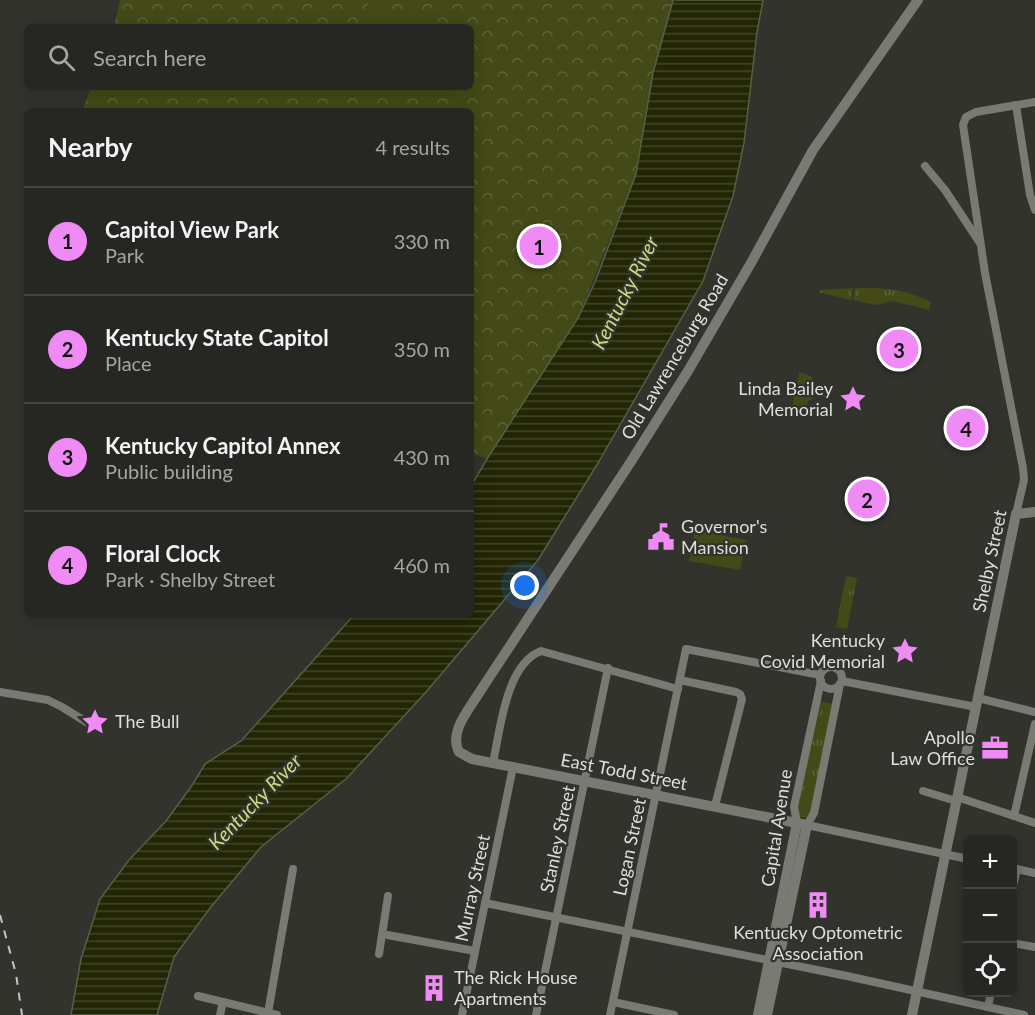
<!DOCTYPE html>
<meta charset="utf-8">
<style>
body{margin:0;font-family:Lato,sans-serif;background:#2e2e2a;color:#f1f3f6}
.controls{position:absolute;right:18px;bottom:18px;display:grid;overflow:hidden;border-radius:9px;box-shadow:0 3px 15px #0003}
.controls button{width:54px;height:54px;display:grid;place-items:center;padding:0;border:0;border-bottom:2px solid #424340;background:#262622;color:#f1f3f6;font:30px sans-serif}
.you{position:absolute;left:525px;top:586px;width:21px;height:21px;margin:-15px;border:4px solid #fff;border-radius:50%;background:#1a73e8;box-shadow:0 0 0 9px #1a73e833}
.badge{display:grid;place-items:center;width:39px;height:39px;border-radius:50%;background:#f08bf6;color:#111;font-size:20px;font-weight:700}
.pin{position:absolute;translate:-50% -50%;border:3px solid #fff;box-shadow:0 2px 6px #0006}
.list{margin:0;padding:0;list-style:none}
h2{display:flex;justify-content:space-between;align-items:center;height:78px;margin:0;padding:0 24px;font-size:26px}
h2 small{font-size:20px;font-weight:400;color:#a4a5a5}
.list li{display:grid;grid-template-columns:39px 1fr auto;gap:18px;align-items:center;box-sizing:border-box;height:108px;padding:0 24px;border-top:2px solid #424340}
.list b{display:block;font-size:22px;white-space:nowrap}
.list p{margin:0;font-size:20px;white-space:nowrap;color:#a4a5a5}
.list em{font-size:20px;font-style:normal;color:#a4a5a5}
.icon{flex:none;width:33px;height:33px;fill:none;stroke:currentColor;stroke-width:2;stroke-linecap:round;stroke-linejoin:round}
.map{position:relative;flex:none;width:1035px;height:1015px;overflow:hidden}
.search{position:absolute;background:#262622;box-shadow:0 3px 15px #0003;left:24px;top:24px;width:450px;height:66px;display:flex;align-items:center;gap:15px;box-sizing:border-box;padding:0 21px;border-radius:9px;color:#a4a5a5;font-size:22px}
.panel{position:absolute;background:#262622;box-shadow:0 3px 15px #0003;left:24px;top:108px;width:450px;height:510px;border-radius:9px}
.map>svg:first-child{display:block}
</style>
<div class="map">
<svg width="1035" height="1015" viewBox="0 0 1035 1015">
<defs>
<pattern id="grass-tufts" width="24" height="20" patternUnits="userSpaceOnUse" patternTransform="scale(1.5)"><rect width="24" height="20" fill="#444918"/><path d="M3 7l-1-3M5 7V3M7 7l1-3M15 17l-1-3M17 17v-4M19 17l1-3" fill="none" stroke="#5f6339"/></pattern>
<pattern id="park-crowns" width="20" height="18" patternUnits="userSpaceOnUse" patternTransform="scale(1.5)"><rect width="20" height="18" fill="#444918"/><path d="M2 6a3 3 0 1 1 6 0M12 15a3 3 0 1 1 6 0" fill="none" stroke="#5f6339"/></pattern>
<pattern id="water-rules" width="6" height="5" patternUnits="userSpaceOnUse" patternTransform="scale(1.5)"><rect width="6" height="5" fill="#222604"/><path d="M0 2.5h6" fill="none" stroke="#424528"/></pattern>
</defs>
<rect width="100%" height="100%" fill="#32332d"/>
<!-- grass -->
<g fill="url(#grass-tufts)">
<path d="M853,288L851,300L818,292L820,290Z"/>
<path d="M855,288C888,288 901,288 931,302L929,310L893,301L876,305L853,300Z"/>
<path d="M846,576L857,578L847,629L836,627Z"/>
<path d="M818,701L834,704L812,813L808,817H799L796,809Z"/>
</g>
<!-- park -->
<path fill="url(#park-crowns)" d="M120,0H673L653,73L636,174L578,317L487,459L471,452V111H82L91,87H471V27H114Z"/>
<!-- garden -->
<g fill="#444918">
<path d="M368,4L458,27H362Z"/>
<path d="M799,372L813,377L811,385C817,391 816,398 808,401L805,415L790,417Z"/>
<circle cx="966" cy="428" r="10"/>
<path d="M695,530L746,540L740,570L689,561Z"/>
</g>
<!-- water -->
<path fill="url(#water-rules)" stroke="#5a5e44" stroke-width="1.5" d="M673,0H763L757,32L744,143L733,196L703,281L598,463L538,560L426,692L347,778L261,847L210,908L174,957L157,1015H71L81,959L100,899L129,860L166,821L193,784L205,764L241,741L354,615H471V486L487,459L578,318L595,282L636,174L653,73Z"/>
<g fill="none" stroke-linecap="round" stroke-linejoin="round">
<!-- street -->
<g stroke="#787a73" stroke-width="8">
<path d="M1016,105L1030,195L1035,210"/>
<path d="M925,166L945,190L980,243"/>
<path d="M1016,514L1024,480L1023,468L985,273L963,125L966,117L976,112L1035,102"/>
<circle cx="831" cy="678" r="11"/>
<path d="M680,680L736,692L740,694L742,699L715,806"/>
<path d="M842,681L976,707"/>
<path d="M840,684L814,813L807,825L968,859"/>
<path d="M0,692L48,700L62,707L91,725"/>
<path d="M978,698L1035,712"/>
<path d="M493,763C500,730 506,664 541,651L678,689"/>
<path d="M923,791L956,801"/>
<path d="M957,797L1035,823"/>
<path d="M1014,816L1035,724"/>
<path d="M797,823L794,807L821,681"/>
<path d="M1012,868L1035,873"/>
<path d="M1012,890L1017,869"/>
<path d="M485,903L847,976L1024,1015"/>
<path d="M382,934L475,951"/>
<path d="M1012,943L1035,947"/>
<path d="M379,954L388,896"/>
<path d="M198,996L277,1015"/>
<path d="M613,1002L674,1015"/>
<path d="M988,1007L991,992"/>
<path d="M268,1013L293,869"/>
<path d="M220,1015L223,1002"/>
<path d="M462,1015L513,767"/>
<path d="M536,1015L608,668"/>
<path d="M610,1015L686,649L820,675"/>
</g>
<!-- secondary -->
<g stroke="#787a73" stroke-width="10">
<path d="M758,1015L797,823"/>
<path d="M767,1015L807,825L472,759L459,752C449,733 467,712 477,696L632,460L688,371L751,263L813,150L918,0"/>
<path d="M912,1015L1016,514L1035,512"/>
</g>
<!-- rail -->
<path stroke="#c4c5c1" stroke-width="2" stroke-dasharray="8 8" stroke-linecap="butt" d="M0,915L16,974L22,1015"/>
</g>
<!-- icons -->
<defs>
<symbol id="sight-bare" viewBox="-9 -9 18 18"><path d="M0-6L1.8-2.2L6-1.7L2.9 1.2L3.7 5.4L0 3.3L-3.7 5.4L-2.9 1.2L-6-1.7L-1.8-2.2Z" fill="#f08bf6" stroke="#32332d" stroke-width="2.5" paint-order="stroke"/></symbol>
<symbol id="civic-bare" viewBox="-9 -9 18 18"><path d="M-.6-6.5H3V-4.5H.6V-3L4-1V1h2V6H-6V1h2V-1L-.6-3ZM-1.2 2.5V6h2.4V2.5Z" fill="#f08bf6" stroke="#32332d" stroke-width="2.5" paint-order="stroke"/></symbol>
<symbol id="office-bare" viewBox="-9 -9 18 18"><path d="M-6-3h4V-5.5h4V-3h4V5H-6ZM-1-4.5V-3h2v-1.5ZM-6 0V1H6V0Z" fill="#f08bf6" stroke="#32332d" stroke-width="2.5" paint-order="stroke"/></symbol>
<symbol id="building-bare" viewBox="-9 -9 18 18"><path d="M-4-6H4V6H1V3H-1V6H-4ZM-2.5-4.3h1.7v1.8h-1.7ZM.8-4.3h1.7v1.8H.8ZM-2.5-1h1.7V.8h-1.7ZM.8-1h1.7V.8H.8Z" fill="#f08bf6" stroke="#32332d" stroke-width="2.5" paint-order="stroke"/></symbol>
</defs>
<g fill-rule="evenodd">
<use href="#sight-bare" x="834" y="380" width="38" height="38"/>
<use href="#civic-bare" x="642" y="518" width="38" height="38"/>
<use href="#sight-bare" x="886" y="632" width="38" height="38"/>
<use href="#sight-bare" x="76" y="703" width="38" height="38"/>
<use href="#office-bare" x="976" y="729" width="38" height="38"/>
<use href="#building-bare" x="799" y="886" width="38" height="38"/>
<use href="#building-bare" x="415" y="969" width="38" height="38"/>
</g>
<g text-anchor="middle" stroke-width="4.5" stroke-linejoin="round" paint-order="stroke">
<!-- street labels -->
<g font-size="18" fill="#dedfdb" stroke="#32332d">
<text transform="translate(675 357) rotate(-59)" y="6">Old Lawrenceburg Road</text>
<text transform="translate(990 561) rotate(-78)" y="6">Shelby Street</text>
<text transform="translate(624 772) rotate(11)" y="6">East Todd Street</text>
<text transform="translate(777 828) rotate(-81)" y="6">Capital Avenue</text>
<text transform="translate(558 839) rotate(-78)" y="6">Stanley Street</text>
<text transform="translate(630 847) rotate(-78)" y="6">Logan Street</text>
<text transform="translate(473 888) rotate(-78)" y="6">Murray Street</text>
</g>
<!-- poi labels -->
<g font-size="18" fill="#dedfdb" stroke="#32332d" text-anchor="end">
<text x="833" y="395">Linda Bailey<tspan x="833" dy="21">Memorial</tspan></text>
<text x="681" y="533" text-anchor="start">Governor's<tspan x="681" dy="21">Mansion</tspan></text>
<text x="885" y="647">Kentucky<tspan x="885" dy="21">Covid Memorial</tspan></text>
<text x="115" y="728" text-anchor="start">The Bull</text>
<text x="975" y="744">Apollo<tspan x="975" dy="21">Law Office</tspan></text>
<text x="818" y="939" text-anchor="middle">Kentucky Optometric<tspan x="818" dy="21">Association</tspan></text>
<text x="454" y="984" text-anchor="start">The Rick House<tspan x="454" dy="21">Apartments</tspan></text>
</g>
<!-- water labels -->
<g font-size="20" font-style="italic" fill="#ccd97c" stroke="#32332d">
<text transform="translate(625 293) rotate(-63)" y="7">Kentucky River</text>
<text transform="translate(255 802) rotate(-46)" y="7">Kentucky River</text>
</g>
</g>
</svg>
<div class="controls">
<button>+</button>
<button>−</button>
<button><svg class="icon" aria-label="locate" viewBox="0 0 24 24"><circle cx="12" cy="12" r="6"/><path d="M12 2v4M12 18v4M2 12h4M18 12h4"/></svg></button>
</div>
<div class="you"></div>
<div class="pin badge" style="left:539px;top:246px">1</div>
<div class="pin badge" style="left:867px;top:499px">2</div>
<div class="pin badge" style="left:899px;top:349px">3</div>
<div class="pin badge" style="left:966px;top:428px">4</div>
<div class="search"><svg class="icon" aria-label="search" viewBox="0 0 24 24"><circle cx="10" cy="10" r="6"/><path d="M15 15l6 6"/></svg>Search here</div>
<section class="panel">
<h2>Nearby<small>4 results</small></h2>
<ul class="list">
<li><span class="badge">1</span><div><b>Capitol View Park</b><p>Park</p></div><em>330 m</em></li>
<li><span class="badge">2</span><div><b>Kentucky State Capitol</b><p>Place</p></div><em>350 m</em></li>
<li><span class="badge">3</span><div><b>Kentucky Capitol Annex</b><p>Public building</p></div><em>430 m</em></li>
<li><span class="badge">4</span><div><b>Floral Clock</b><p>Park · Shelby Street</p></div><em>460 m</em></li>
</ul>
</section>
</div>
